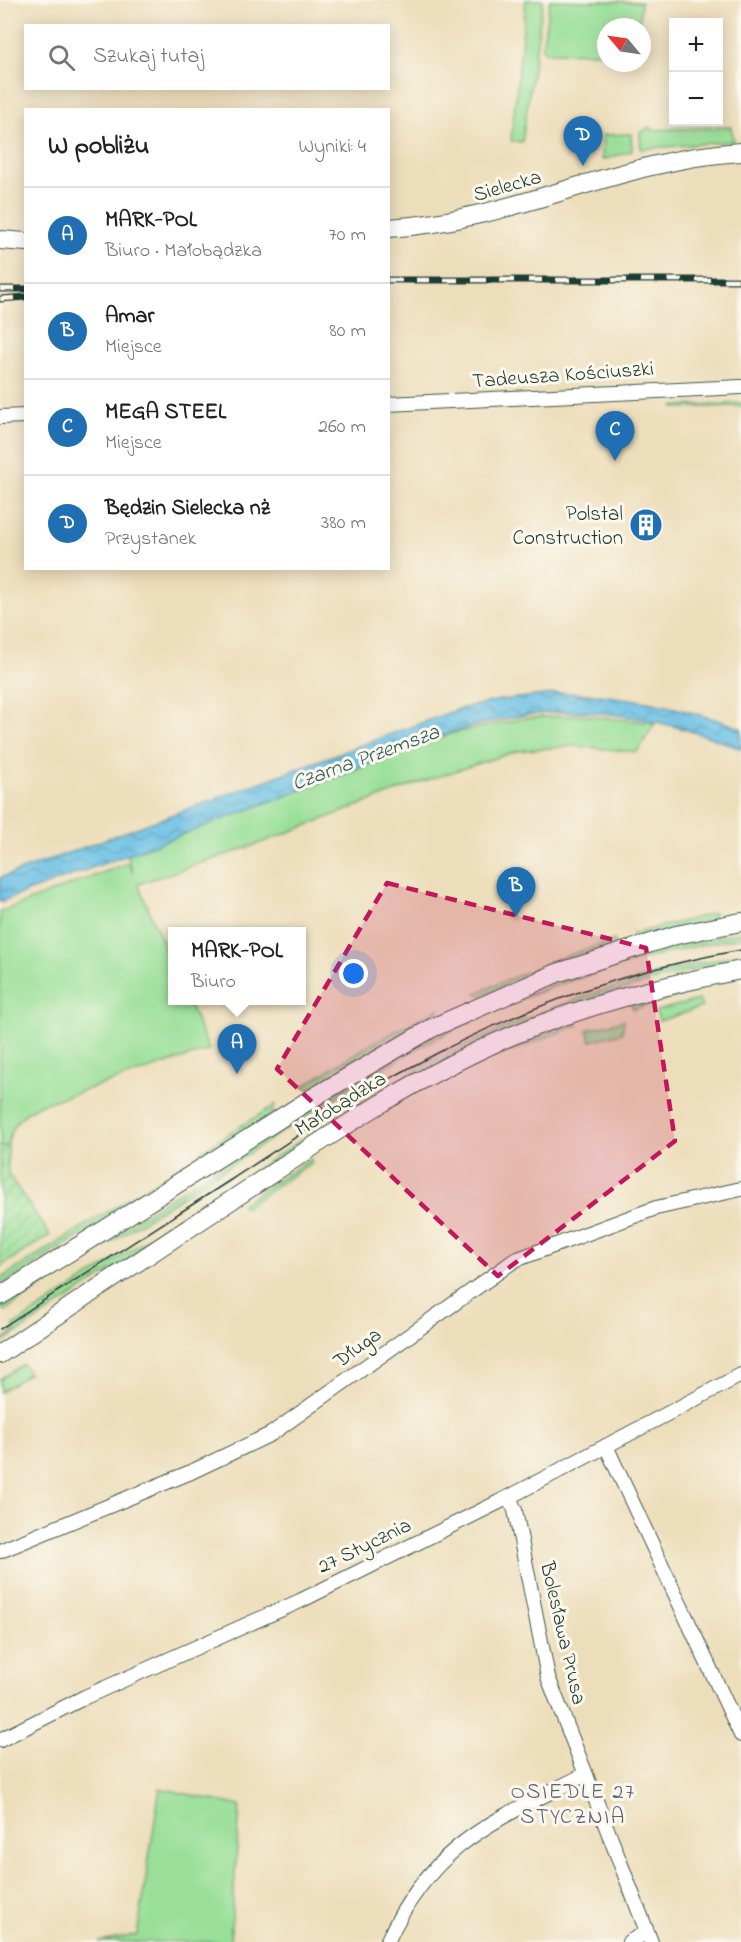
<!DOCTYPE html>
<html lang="pl">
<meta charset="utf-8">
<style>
body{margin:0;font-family:"Indie Flower",sans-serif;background:#f6f6f6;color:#222}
.controls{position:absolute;right:18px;top:18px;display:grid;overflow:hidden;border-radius:0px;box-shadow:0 3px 15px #0003}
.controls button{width:54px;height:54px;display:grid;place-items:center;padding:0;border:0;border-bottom:2px solid #e0e0e0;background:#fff;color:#222;font:30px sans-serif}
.compass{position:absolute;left:597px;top:18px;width:54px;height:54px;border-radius:50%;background:#fff;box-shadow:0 3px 15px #0003;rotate:299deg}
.you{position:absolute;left:354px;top:974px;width:21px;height:21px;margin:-15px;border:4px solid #fff;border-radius:50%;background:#1a73e8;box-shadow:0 0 0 9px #1a73e833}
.badge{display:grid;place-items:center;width:39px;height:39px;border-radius:50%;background:#1f6fb2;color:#fff;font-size:20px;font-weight:700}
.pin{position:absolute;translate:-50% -50px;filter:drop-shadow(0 2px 3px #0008)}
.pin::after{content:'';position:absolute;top:32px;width:21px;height:18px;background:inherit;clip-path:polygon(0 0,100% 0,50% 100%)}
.popup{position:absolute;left:168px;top:927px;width:138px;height:78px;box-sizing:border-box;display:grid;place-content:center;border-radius:0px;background:#fff;filter:drop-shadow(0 2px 4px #0005);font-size:20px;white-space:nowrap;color:#767676}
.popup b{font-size:22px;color:#222}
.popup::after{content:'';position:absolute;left:50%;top:100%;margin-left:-12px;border:12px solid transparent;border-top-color:#fff}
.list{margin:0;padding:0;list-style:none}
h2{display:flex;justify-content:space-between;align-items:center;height:78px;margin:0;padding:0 24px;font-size:26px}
h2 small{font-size:20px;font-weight:400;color:#767676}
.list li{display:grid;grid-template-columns:39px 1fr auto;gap:18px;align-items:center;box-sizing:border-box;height:96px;padding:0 24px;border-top:2px solid #e0e0e0}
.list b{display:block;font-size:22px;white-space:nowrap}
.list p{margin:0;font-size:20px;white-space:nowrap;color:#767676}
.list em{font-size:20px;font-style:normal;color:#767676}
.icon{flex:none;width:33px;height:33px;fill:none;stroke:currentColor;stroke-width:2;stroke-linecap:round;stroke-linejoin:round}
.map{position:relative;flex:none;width:741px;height:1942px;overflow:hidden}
.search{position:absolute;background:#fff;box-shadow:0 3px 15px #0003;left:24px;top:24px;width:366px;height:66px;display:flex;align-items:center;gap:15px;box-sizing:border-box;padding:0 21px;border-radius:0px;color:#767676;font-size:22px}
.panel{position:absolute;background:#fff;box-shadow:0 3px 15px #0003;left:24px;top:108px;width:366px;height:462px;border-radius:0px}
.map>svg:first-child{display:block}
</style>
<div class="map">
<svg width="741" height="1942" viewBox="0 0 741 1942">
<defs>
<pattern id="garden-furrows" width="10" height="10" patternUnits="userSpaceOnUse" patternTransform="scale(1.5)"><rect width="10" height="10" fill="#99df98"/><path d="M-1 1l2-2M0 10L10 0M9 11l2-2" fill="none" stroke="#83c084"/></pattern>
<pattern id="water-waves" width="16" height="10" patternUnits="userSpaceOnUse" patternTransform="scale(1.5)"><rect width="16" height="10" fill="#67bfe4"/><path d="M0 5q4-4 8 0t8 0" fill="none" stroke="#549cba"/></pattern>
</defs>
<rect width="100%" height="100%" fill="#fbf7ec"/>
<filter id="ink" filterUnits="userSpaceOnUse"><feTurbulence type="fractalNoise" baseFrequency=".0167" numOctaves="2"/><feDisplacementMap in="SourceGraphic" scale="12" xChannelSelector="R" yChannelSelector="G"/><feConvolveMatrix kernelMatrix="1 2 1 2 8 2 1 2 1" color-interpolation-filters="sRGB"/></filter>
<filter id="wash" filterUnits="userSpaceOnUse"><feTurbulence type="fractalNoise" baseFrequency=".008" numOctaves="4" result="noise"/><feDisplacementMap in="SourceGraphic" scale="24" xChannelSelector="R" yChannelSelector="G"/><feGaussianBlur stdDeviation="1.35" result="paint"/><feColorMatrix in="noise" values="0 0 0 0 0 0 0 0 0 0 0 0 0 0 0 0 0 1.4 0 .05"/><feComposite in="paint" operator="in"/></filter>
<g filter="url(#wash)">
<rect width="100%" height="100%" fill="#eddebb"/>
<!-- green -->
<g fill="#99df98" stroke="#5c8e66" stroke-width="1.5">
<path d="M526,0H543L522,142L511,141Z"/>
<path d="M550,0L641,2L639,27H606V53L545,52L542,47Z"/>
<path d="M649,127L651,130L731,127L734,141L641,149L640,133Z"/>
<path d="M631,134L632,151L602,160L603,135Z"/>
<path d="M741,403V406L674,408V406Z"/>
<path d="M580,715L655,723L637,752L573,746L517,751L421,782L255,845L138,884L172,965V1000L188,1001L209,1050L39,1105C21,1115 10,1124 8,1146L0,1147V912L128,863L133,873L127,855L454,733L527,718Z"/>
<path d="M714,913L713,920L636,939L633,934Z"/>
<path d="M741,932V937C651,954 561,979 478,1018C398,1055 325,1103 252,1151C169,1204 87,1258 4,1311L0,1306L344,1087L422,1042L558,982L653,951Z"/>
<path d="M614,940L616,946L557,965L482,996L476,993L555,960Z"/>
<path d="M741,954V960L692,970L603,995L360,1106L0,1344V1341L16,1331L13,1326L376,1092C491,1025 611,981 741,954Z"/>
<path d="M697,988L698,991L633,1009L631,1004Z"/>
<path d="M699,1000L702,1007L659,1021L656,1011Z"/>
<path d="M439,1009L435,1018L314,1089L302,1087L369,1045Z"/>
<path d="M624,1020L622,1033L591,1041L587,1030Z"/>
<path d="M576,1021L578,1025L509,1052L507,1048Z"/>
<path d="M275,1105L271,1115L206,1157L201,1151Z"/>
<path d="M310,1159L312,1162L244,1208L241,1204Z"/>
<path d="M188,1161L191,1166L0,1286V1279Z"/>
<path d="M23,1364L29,1373L0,1392V1379Z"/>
<path d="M160,1788L240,1806L230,1942H99L137,1935Z"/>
</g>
<!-- garden -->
<path fill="url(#garden-furrows)" stroke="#5c8e66" stroke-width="1.5" d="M8,1146V1174L50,1235L0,1267V1147Z"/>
<!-- water -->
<path fill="url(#water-waves)" stroke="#437e8c" stroke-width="1.5" d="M562,693C624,694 683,707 741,728V749C685,726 626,711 565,712C473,714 386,758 301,790C201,828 100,865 0,902V878L459,709L500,700Z"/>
</g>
<g filter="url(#ink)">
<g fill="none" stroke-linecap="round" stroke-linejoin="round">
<defs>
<g id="minor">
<path d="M388,404L741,387"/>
<path d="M0,417L26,416"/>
<path d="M606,1446L741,1735"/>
<path d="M509,1497L515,1510L548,1677L651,1942"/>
<path d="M0,1551L191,1472L271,1434L515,1260L656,1208L741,1189"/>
<path d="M0,1740L85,1697L300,1601L509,1497L741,1375"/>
<path d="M387,1942C433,1843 492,1822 584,1775"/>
<path d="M629,1942L646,1933"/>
</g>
<g id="tertiary">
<path d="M388,228C511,222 619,159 741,152"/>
<path d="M0,240L26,242"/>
<path d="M0,1296L314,1097L432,1028L557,973L676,935L741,922"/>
<path d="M0,1354C84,1297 168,1242 253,1186C336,1131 419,1075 511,1036C585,1005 663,985 741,970"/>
</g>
</defs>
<!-- minor casing -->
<use href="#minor" stroke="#3e5548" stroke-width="16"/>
<!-- tertiary casing -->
<use href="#tertiary" stroke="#3e5548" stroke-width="20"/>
<!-- minor -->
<use href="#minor" stroke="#fff" stroke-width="14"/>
<!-- tertiary -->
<use href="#tertiary" stroke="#fff" stroke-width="18"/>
<!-- tram -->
<path stroke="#1f3d34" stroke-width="1.5" d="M0,1329C76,1279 153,1230 229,1181C289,1142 349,1100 413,1066C515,1010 627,970 741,950"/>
<defs>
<g id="rail">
<path d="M388,280H741"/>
<path d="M0,289H26"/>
<path d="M0,299L26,297"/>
</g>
</defs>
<!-- rail casing -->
<use href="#rail" stroke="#1f3d34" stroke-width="7"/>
<!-- rail -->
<use href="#rail" stroke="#fbf7ec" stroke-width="4.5" stroke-dasharray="14" stroke-linecap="butt"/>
</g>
</g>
<!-- marked area -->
<path fill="#c2185b" fill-opacity="0.2" stroke="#c2185b" stroke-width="4.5" stroke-dasharray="12 8" stroke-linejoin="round" d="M387,883L646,948L675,1141L498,1276L277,1069Z"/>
<!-- icons -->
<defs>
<symbol id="building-disc" viewBox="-11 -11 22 22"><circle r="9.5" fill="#1f6fb2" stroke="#fbf7ec"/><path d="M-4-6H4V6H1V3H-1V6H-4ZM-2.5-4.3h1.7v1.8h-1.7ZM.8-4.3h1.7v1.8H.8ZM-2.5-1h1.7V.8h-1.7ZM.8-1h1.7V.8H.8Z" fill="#fff"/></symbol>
</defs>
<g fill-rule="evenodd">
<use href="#building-disc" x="627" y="506" width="38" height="38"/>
</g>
<g text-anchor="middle" stroke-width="6" stroke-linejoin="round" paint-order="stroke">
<!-- street labels -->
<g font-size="21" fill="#1f3d34" stroke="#fbf7ec">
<text transform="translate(507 185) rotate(-16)" y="7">Sielecka</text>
<text transform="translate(563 374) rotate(-4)" y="7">Tadeusza Kościuszki</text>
<text transform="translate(340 1103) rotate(-32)" y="7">Małobądzka</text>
<text transform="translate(357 1347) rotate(-36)" y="7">Długa</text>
<text transform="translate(364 1545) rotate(-26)" y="7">27 Stycznia</text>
<text transform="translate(564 1633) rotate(77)" y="7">Bolesława Prusa</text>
</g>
<!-- poi labels -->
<g font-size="21" fill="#1f3d34" stroke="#fbf7ec" text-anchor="end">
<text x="623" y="520">Polstal<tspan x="623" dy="24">Construction</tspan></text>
</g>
<!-- water labels -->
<g font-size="22" font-style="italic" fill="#315e60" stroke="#fbf7ec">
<text transform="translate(365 756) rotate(-20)" y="8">Czarna Przemsza</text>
</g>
<!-- neighbourhood labels -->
<g font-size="22" letter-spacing="1.5" fill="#5c6275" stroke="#fbf7ec">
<text x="573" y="1798">OSIEDLE 27<tspan x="573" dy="25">STYCZNIA</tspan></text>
</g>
</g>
</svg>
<div class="controls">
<button>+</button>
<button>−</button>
</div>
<svg class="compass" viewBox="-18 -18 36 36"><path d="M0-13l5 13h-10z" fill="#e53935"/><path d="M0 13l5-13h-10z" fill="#767676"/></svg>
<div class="you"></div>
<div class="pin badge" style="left:237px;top:1074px">A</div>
<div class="popup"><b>MARK-POL</b>Biuro</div>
<div class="pin badge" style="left:516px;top:917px">B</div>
<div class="pin badge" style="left:615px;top:461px">C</div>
<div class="pin badge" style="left:583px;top:166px">D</div>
<div class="search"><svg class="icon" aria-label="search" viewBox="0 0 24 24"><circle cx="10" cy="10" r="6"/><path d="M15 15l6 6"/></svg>Szukaj tutaj</div>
<section class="panel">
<h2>W pobliżu<small>Wyniki: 4</small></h2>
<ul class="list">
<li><span class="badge">A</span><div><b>MARK-POL</b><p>Biuro · Małobądzka</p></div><em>70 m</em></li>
<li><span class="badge">B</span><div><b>Amar</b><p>Miejsce</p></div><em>80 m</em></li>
<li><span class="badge">C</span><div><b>MEGA STEEL</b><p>Miejsce</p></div><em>260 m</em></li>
<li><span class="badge">D</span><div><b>Będzin Sielecka nż</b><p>Przystanek</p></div><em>380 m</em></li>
</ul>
</section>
</div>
